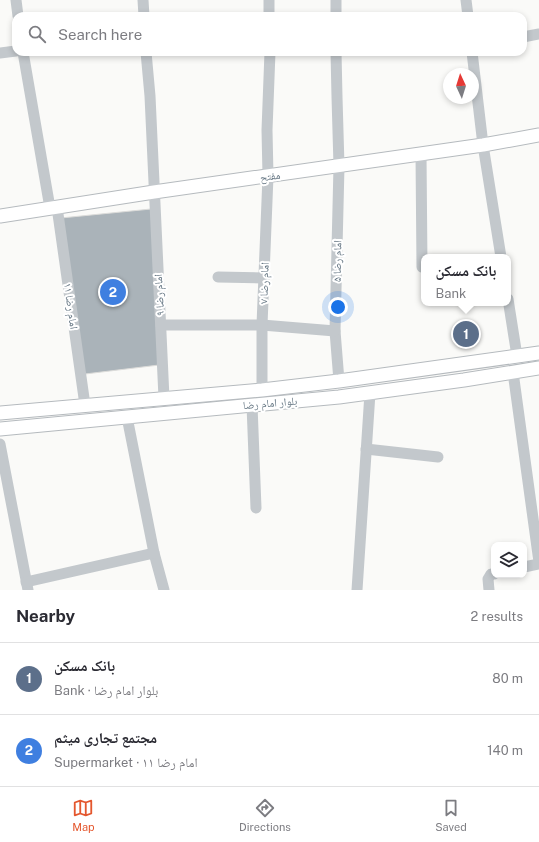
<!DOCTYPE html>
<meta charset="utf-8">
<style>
body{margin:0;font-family:"Public Sans","Noto Naskh Arabic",sans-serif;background:#f7f7f7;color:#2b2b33}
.controls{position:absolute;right:12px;bottom:12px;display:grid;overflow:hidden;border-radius:8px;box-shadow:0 2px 6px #0003}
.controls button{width:36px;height:36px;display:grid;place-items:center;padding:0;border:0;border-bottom:1px solid #e1e1e2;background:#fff;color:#2b2b33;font:20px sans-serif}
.compass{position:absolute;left:443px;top:68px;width:36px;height:36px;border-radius:50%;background:#fff;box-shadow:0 2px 6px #0003;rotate:356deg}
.you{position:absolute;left:338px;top:307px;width:14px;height:14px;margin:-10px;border:3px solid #fff;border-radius:50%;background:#1a73e8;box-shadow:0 0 0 6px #1a73e833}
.badge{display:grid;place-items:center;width:26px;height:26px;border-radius:50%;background:#e4572e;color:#fff;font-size:13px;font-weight:700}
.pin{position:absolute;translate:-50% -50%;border:2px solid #fff;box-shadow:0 1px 4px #0006}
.popup{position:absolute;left:421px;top:254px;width:90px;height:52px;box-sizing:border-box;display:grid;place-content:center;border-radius:8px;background:#fff;filter:drop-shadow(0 1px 3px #0005);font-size:13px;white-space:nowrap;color:#7c7c81}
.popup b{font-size:15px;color:#2b2b33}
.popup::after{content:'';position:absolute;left:50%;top:100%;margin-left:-8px;border:8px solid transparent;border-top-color:#fff}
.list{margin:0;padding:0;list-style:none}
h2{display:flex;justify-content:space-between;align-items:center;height:52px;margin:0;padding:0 16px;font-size:17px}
h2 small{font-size:13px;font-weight:400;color:#7c7c81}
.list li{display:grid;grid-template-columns:26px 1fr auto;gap:12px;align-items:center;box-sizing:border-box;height:72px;padding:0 16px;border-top:1px solid #e1e1e2}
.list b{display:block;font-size:15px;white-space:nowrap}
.list p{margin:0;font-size:13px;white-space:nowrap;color:#7c7c81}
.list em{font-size:13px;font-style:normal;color:#7c7c81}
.icon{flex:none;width:22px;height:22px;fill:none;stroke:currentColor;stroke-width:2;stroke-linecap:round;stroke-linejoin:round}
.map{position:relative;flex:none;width:539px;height:590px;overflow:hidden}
.search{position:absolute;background:#fff;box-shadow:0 2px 6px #0003;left:12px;right:12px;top:12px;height:44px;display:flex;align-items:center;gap:10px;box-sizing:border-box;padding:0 14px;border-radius:12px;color:#7c7c81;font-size:15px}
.sheet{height:196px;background:#fff}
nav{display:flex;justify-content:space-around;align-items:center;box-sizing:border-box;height:56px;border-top:1px solid #e1e1e2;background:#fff;font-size:11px;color:#7c7c81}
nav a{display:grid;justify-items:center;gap:2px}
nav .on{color:#e4572e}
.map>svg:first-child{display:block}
</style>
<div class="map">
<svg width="539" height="590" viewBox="0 0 539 590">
<rect width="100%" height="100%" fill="#fafaf8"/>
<!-- building -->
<path fill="#aab3b9" stroke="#dcdcda" d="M151,209L159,365L85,374L61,218Z"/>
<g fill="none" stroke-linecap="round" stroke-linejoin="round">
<defs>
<g id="major">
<path d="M0,216L154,192L483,145L539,135"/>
<path d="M0,413L262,390L339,381L539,353"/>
<path d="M0,429L339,397L464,380L539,368"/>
</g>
</defs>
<!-- major casing -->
<use href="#major" stroke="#b5babe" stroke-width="15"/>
<!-- minor -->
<g stroke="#c3c8cc" stroke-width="11">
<path d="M16,0L18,16"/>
<path d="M143,0L144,16"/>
<path d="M269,0V16"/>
<path d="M336,0V16"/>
<path d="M466,0L468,16"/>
<path d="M523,37L539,34"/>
<path d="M23,52L50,208"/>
<path d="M146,52L150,96L164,398"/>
<path d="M336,52L337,97L339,166L335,331L339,381"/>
<path d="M472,52L483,145L501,257"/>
<path d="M0,53L16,51"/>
<path d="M421,154L422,267"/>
<path d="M57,207L85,405"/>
<path d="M218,277L264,278"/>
<path d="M508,299L517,356"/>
<path d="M161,325H262L335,331"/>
<path d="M513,372L539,562"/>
<path d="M262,390V325L268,176L267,130L270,52"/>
<path d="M252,405L256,508"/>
<path d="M127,417L154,553L164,590"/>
<path d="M0,444L28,590"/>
<path d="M366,449L438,457"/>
<path d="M524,567L539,564"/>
<path d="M26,582L154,553"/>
<path d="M357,590L370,393"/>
<path d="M489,590L488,579L491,574H494"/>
</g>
<!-- major -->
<use href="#major" stroke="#fff" stroke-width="13"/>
</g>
<g text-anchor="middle" stroke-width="4" stroke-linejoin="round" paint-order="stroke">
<!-- street labels -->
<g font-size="11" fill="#657683" stroke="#fff">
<text transform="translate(270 176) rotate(-8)" y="4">مفتح</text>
<text transform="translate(337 261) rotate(-89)" y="4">امام رضا ۵</text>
<text transform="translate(264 283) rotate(-88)" y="4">امام رضا ۷</text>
<text transform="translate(159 295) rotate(-93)" y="4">امام رضا ۹</text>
<text transform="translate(71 306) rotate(82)" y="4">امام رضا ۱۱</text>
<text transform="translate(270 403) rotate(-5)" y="4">بلوار امام رضا</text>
</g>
</g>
</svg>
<div class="controls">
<button><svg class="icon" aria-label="layers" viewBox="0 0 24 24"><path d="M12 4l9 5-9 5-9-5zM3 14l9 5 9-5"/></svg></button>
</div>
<svg class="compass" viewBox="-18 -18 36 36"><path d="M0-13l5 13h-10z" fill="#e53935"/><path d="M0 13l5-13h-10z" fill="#7c7c81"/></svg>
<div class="you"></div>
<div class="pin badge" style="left:466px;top:334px;background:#5c6f8a">1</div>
<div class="popup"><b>بانک مسکن</b>Bank</div>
<div class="pin badge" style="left:113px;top:292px;background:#3f7fe0">2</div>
<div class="search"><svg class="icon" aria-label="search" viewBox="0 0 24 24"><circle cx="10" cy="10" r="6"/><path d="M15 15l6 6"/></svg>Search here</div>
</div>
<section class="sheet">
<h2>Nearby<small>2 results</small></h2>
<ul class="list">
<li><span class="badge" style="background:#5c6f8a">1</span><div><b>بانک مسکن</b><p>Bank · بلوار امام رضا</p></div><em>80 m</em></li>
<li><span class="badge" style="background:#3f7fe0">2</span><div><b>مجتمع تجاری میثم</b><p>Supermarket · امام رضا ۱۱</p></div><em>140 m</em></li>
</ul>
</section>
<nav>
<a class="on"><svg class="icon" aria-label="map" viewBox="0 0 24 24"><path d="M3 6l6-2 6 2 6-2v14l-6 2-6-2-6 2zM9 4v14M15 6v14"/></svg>Map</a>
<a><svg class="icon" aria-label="directions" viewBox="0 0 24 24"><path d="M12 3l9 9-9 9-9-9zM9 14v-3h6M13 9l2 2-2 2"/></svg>Directions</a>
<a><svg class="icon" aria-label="saved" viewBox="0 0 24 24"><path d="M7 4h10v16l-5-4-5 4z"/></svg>Saved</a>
</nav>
